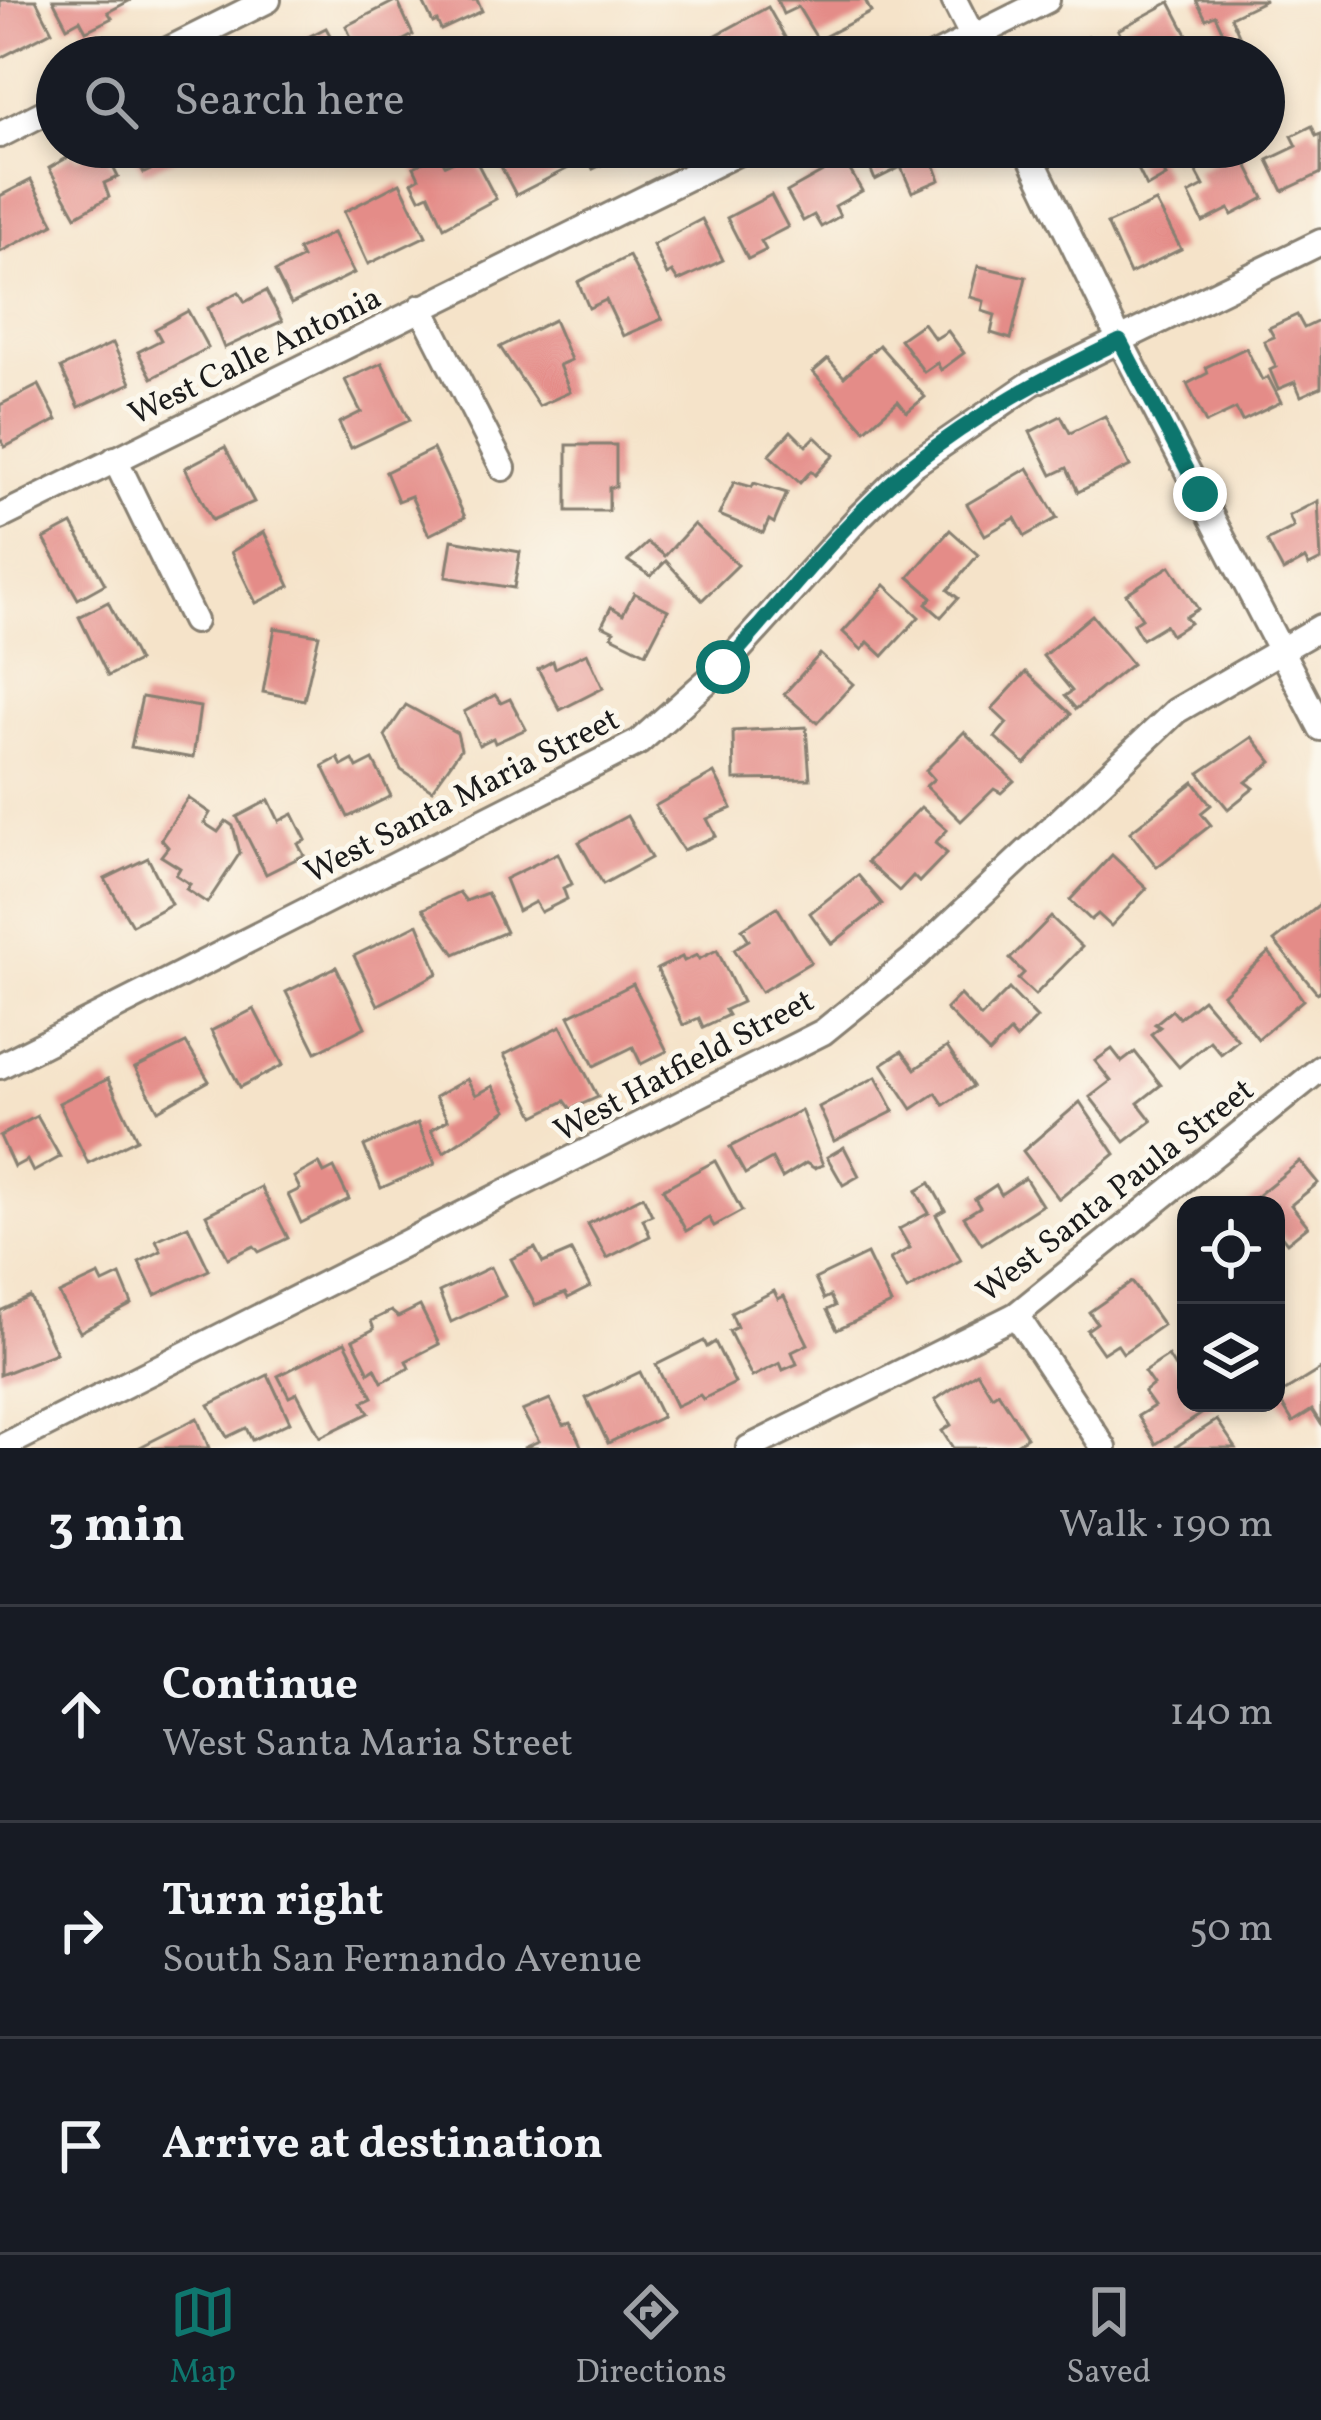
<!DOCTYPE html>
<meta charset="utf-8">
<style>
body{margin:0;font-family:Vollkorn,serif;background:#242831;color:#f1f3f6}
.controls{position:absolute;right:36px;bottom:36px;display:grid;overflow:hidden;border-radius:24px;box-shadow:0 6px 18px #0003}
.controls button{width:108px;height:108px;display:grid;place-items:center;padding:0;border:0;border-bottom:3px solid #363941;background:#171b24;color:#f1f3f6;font:60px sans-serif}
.stop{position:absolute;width:36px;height:36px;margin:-27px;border:9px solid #0f766e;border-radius:50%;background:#fff}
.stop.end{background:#0f766e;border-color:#fff;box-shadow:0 3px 12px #0008}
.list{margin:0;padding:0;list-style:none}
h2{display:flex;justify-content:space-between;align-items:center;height:156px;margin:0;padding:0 48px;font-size:51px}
h2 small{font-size:39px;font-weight:400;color:#9ea1a6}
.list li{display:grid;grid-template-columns:78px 1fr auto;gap:36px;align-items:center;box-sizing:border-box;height:216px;padding:0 48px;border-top:3px solid #363941}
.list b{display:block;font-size:45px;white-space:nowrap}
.list p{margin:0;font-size:39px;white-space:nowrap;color:#9ea1a6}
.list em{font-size:39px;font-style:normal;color:#9ea1a6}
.icon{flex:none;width:66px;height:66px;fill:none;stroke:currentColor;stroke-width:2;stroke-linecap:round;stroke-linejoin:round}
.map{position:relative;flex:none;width:1321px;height:1448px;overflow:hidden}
.search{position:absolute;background:#171b24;box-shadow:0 6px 18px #0003;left:36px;right:36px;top:36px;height:132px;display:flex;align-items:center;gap:30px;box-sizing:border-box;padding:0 42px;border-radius:66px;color:#9ea1a6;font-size:45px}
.sheet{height:804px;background:#171b24}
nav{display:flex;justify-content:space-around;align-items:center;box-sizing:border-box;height:168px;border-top:3px solid #363941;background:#171b24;font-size:33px;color:#9ea1a6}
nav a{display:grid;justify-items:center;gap:6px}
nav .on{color:#0f766e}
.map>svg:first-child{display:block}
</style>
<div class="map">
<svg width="1321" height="1448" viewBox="0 0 1321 1448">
<rect width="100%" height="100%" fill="#fbf7ec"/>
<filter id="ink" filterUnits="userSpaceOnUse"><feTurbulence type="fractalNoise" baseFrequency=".00833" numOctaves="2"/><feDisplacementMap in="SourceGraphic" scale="24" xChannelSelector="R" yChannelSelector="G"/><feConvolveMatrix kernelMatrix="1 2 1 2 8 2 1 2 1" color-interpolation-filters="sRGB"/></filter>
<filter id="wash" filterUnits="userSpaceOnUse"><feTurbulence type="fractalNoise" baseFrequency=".004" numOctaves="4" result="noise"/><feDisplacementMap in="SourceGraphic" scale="48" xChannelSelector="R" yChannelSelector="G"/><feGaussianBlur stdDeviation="2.7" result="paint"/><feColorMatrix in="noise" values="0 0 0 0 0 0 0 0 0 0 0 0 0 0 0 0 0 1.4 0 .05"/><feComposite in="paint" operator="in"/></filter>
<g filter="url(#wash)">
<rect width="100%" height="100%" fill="#f5e3c9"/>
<g id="blocks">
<!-- building -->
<g fill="#e48c88">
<path d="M0,0H36L52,31L0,58Z"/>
<path d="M53,0H131L108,12L112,18L86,31L80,20L67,27Z"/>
<path d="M397,0L413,35L371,57H360L346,26Z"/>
<path d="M422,0H477L482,11L441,30L437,21L433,23Z"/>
<path d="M777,0H865L871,12L818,40L798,7L783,14Z"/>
<path d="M1196,0H1266L1231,17L1240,37L1228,43L1215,15L1206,19Z"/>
<path d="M1170,2L1192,44L1167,57H1132L1118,30Z"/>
<path d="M768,7L796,57H722L713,37Z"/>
<path d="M326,28L342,57H268Z"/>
<path d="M1088,36L1099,57H1046Z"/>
<path d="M1312,126L1316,136L1321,134V173L1283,191L1268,160L1297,146L1292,136Z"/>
<path d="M99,147H103L118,177L104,183L109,197L76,216L49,168L74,154L77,159Z"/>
<path d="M129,147H200L144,173Z"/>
<path d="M514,147H570L578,163L516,195L496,157Z"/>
<path d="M583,147H640L593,169Z"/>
<path d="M884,147H956L932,158L940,180L912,192L901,167L875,180L866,158Z"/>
<path d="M1239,149L1264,198L1232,215L1229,209L1203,222L1189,194L1204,186L1196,171Z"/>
<path d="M472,153L496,199L444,227L429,194L420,198L412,182L419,178L414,167L439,154L445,165Z"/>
<path d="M1154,153L1166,176L1147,187L1135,163Z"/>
<path d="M844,160L862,191L835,206L840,216L821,227L814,215L803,221L787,192Z"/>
<path d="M31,180L54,224L0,252V196Z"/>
<path d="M400,183L426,236L368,264L344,212Z"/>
<path d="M771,195L788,227L761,241L766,250L748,259L727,218Z"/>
<path d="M1156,202L1181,249L1130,274L1107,224Z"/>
<path d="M702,219L723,260L678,281L672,272L667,275L653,245Z"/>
<path d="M333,233L354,273L291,304L275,272L302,258L298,250Z"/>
<path d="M629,256L662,319L623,336L606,300L589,308L578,282Z"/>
<path d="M978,266L1026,277L1011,339L991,333L995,315L982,311L984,301L970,297Z"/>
<path d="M266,291L282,321L224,348L208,308L239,292L245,302Z"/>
<path d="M188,311L208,348L152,378L138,352L161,340L155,329Z"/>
<path d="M1297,315L1304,328L1321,320V387L1301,396L1295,382L1278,389L1270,370L1276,367L1264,341L1274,337L1269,328Z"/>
<path d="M554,320L571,360L559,365L570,392L539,406L500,347Z"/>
<path d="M923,323L935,339L948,331L964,353L941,370L937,363L924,372L900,339Z"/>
<path d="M113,343L131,383L79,407L61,368Z"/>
<path d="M879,345L925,397L907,412L898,401L865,430L813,372L828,359L844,377Z"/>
<path d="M1246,348L1262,380L1268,377L1281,402L1242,421L1236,409L1206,423L1187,384L1208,373L1206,367Z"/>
<path d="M382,363L410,420L351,448L339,423L361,412L345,380Z"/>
<path d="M39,385L57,420L5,447L0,438V405Z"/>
<path d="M1061,416L1070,433L1105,416L1130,466L1078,492L1067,468L1052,475L1030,432Z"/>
<path d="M791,431L806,446L815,437L834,455L815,475L811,471L800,483L769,455Z"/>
<path d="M567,445H616V487H609V511H567Z"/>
<path d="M225,447L254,502L212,520L185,468Z"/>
<path d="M433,449L465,517L429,535L411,496L398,501L386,472Z"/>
<path d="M1028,468L1057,518L1025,536L1015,518L985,535L967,504Z"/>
<path d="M734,482L752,487L754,483L787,493L774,523L769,520L763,533L719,515Z"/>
<path d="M1318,501L1321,560L1309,566L1305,559L1283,571L1267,541L1294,527L1289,516Z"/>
<path d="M72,524L105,584L78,599L44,539Z"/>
<path d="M694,524L738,565L702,600L666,561L651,576L628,561L648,543L665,556Z"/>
<path d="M950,530L978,555L948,590L958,598L941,617L926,604L932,597L909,577Z"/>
<path d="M264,532L290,586L256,603L231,552Z"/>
<path d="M452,540L520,552L514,588L446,577Z"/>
<path d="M1170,566L1198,609L1185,617L1190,623L1171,635L1165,625L1142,639L1133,624L1142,618L1126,594Z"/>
<path d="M885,585L919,617L883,656L868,642L862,650L843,632Z"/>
<path d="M634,593L668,610L646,653L612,636L614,631L602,625L611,607L623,614Z"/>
<path d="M108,602L138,661L108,676L79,617Z"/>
<path d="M1092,615L1132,664L1076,709L1065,696L1072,691L1043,656Z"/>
<path d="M275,628L319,635L304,700L263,692Z"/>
<path d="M587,653L603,688L560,710L538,669L553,661L555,668Z"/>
<path d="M820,654L853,684L817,723L784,694Z"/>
<path d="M1026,672L1071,714L1025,764L995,737L1007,723L992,709Z"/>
<path d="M495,695L501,703L510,699L526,729L495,743L493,738L479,745L464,712Z"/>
<path d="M142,697L200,707L193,758L131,747Z"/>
<path d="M406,705L457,733L461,749L432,790L401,770L385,736Z"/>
<path d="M806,727L810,779L734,780L733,731Z"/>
<path d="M964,732L1014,781L1001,793L994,789L961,821L926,786L934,779L926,770Z"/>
<path d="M1252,737L1272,762L1246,782L1254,788L1228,809L1199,773Z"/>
<path d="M338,758L342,766L353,760L357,768L373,760L391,796L348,817L323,766Z"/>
<path d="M714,773L732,808L707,819L716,836L683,850L655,806Z"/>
<path d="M1194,782L1211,805L1201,813L1211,825L1157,867L1130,832Z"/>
<path d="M188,798L210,813L204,823L218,832L226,821L233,826L240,853L207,903L186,889L190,884L176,875L180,868L161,856L168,847L161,839Z"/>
<path d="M269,800L279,821L293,814L306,840L298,844L304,855L266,874L237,817Z"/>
<path d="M921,807L947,830L935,843L947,853L919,882L913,876L899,891L867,862Z"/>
<path d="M627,816L651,858L603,884L579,842Z"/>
<path d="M558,853L572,884L563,888L567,899L541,912L535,902L518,911L505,879Z"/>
<path d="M1112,855L1147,888L1111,926L1098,914L1091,920L1070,900Z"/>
<path d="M148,858L171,904L132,925L105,879Z"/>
<path d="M858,875L882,904L832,944L810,913Z"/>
<path d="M459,892L466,901L487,893L506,932L455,954L423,909Z"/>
<path d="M1321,903V990L1317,993L1274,941Z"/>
<path d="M777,907L811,962L761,992L734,949L749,940L742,929Z"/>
<path d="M1051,917L1082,947L1035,995L1018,979L1024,973L1010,959Z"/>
<path d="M418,924L438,973L378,1005L354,956Z"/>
<path d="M717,950L742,1002L725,1010L728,1015L703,1027L699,1018L683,1025L657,969L682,957L684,961L697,955L699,959Z"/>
<path d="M1269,952L1303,1000L1258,1039L1223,994Z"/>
<path d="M336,967L365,1027L316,1052L286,992Z"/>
<path d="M633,984L667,1051L641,1064L633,1047L594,1066L569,1016Z"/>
<path d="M1009,989L1037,1018L1016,1039L1010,1032L989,1053L946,1009L960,995L981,1017Z"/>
<path d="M1203,999L1238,1040L1221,1054L1210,1041L1179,1067L1151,1034L1160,1027L1155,1024L1172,1010L1179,1018Z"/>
<path d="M254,1009L283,1065L240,1087L211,1031Z"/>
<path d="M561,1026L598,1097L571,1109L565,1101L535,1116L504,1055Z"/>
<path d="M186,1043L209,1081L158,1110L135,1068Z"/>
<path d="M947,1047L973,1086L944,1105L936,1093L912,1109L882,1064L902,1051L915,1069Z"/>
<path d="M1112,1049L1122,1062L1135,1052L1161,1085L1138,1103L1152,1121L1125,1142L1090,1097L1111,1081L1095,1061Z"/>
<path d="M876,1077L894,1111L834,1141L819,1107Z"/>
<path d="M108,1079L137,1139L88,1163L59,1103Z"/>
<path d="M467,1079L476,1095L493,1086L507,1110L444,1152L431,1130L448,1120L435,1097Z"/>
<path d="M1080,1102L1115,1154L1059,1199L1023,1151Z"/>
<path d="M801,1110L823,1165L814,1168L806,1163L782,1178L772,1159L745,1174L730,1147Z"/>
<path d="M37,1116L60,1157L33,1172L27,1160L14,1167L0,1136Z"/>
<path d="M418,1123L435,1164L381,1188L364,1146Z"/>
<path d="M844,1147L859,1176L843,1185L827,1157Z"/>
<path d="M715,1161L742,1211L714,1226L709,1218L686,1231L663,1189Z"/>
<path d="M1300,1161L1318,1183L1291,1205L1308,1226L1287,1243L1276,1229V1205H1246Z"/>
<path d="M319,1163L324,1173L334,1168L349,1199L301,1223L288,1195L300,1189L294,1177Z"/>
<path d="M1025,1178L1042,1205L982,1244L964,1217L980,1207L975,1199L996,1185L1001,1194Z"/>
<path d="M930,1183L945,1210L936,1215L961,1260L907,1290L890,1259L910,1248L899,1229L929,1213L916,1191Z"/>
<path d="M261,1187L288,1238L259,1252L254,1246L228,1258L206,1215Z"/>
<path d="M643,1196L652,1215L643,1219L650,1236L607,1258L588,1224Z"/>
<path d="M188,1226L209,1270L155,1295L139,1262L161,1251L156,1240Z"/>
<path d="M535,1248L543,1263L571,1251L590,1287L568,1298L565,1293L535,1305L511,1259Z"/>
<path d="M867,1254L891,1304L837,1330L827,1310L835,1306L830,1296L824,1299L815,1279Z"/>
<path d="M491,1267L505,1296L451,1322L439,1292Z"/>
<path d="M99,1275L103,1283L120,1275L132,1304L80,1332L59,1294Z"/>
<path d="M1132,1282L1163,1325L1123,1353L1117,1344L1103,1353L1087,1330L1097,1323L1089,1312Z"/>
<path d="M774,1291L778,1299L784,1296L808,1344L792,1352L797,1364L783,1370L780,1363L752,1377L729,1331L737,1327L731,1313Z"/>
<path d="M30,1297L56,1353L0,1375V1311Z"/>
<path d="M420,1306L439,1344L406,1361L409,1368L382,1382L375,1368L369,1372L353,1340L374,1329L371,1321L391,1311L398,1317Z"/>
<path d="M704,1341L707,1347L715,1342L735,1383L703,1399L700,1395L676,1406L656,1365Z"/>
<path d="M345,1342L373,1397L363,1402L369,1413L320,1437L297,1393L289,1397L278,1376Z"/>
<path d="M1168,1356L1186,1385V1403H1218L1156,1444L1138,1416L1154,1406L1144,1392L1153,1385L1144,1372Z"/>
<path d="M1321,1369V1424L1312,1410L1293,1422L1277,1396Z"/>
<path d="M640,1372L662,1417L608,1443L586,1398Z"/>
<path d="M977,1372L992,1396L998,1392L1027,1437L1010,1448H953L942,1431L951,1425L935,1400Z"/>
<path d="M268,1375L290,1422L252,1440L246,1428L227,1437L209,1405Z"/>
<path d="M550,1399L563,1425L571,1423L582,1448H523L539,1441L522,1411Z"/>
<path d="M197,1418L209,1448H138Z"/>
<path d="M1217,1420L1236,1448H1174Z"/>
</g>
</g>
</g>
<g filter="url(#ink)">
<use href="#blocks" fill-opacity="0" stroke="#888072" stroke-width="3"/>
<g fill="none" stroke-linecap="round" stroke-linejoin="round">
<defs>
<g id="street">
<path d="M954,0L983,57"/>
<path d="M154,57L268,0"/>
<path d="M933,57L1047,0"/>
<path d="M0,135L57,106"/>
<path d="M1026,147L1120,341L1321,728"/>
<path d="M421,307L503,468"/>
<path d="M115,459L194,621"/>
<path d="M0,517L749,147"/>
<path d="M0,1066L639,742L723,667L859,517L911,466L1032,383L1321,242"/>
<path d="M1016,1315L1104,1448"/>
<path d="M0,1448L823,1032L913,959L1176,711L1321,627"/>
<path d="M749,1448L1016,1315L1321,1068"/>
</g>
</defs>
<!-- street casing -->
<use href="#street" stroke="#888072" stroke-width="30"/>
<!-- street -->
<use href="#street" stroke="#fff" stroke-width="24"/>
</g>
</g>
<g fill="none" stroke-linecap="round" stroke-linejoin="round" filter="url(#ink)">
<!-- route -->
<path stroke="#0f766e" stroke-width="15" d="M723,667C783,601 844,520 913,464C977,413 1047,376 1120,341L1200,494"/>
</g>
<g text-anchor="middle" stroke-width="10" stroke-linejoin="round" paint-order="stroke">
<!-- street labels -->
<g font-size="33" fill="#1c1c1c" stroke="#fbf7ec">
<text transform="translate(254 354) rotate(-26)" y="12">West Calle Antonia</text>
<text transform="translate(461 794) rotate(-27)" y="12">West Santa Maria Street</text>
<text transform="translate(683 1064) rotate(-28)" y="12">West Hatfield Street</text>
<text transform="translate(1114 1189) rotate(-38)" y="12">West Santa Paula Street</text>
</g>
</g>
</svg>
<div class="controls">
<button><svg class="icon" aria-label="locate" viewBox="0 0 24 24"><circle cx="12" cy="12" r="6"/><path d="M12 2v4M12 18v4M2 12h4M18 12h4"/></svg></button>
<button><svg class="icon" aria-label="layers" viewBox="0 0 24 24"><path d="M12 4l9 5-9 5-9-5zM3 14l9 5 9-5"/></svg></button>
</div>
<div class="stop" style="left:723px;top:667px"></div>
<div class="stop end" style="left:1200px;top:494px"></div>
<div class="search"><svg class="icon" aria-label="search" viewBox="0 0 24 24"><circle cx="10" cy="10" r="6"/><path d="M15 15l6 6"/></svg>Search here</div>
</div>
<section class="sheet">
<h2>3 min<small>Walk · 190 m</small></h2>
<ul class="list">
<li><svg class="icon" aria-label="ahead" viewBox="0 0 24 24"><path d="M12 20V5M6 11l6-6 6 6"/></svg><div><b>Continue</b><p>West Santa Maria Street</p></div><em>140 m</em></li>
<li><svg class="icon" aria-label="right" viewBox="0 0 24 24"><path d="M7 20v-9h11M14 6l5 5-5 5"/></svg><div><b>Turn right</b><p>South San Fernando Avenue</p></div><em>50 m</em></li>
<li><svg class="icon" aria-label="arrive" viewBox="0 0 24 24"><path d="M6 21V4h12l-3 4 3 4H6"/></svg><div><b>Arrive at destination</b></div></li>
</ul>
</section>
<nav>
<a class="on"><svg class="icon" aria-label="map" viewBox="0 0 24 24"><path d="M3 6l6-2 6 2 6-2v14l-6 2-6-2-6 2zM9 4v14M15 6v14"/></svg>Map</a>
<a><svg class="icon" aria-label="directions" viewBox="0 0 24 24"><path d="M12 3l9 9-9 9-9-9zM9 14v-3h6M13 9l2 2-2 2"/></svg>Directions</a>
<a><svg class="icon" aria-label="saved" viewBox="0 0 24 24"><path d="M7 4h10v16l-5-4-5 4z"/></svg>Saved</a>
</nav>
